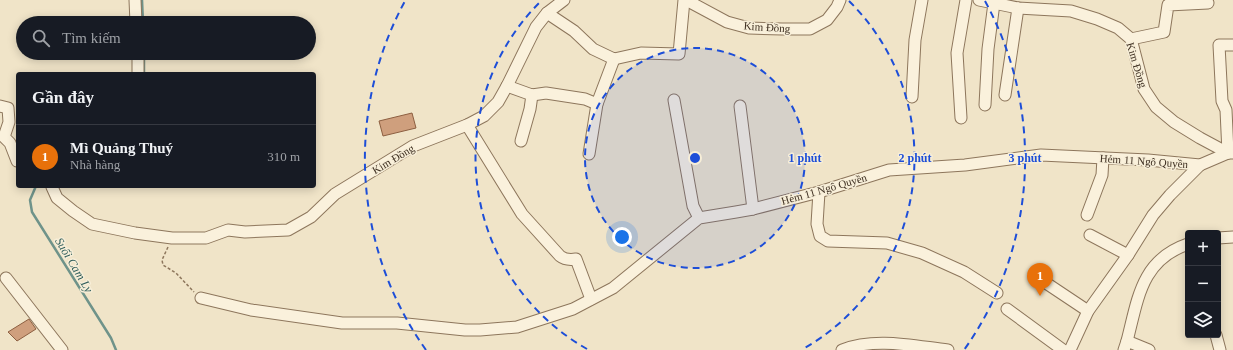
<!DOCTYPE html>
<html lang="vi">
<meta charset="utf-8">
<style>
body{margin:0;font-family:"Times New Roman",serif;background:#20242c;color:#f1f3f6}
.controls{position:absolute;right:12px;bottom:12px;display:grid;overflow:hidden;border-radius:4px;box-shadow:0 2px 10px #0003}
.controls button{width:36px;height:36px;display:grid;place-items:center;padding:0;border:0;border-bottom:1px solid #363941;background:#171b24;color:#f1f3f6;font:20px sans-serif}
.you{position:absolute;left:622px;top:237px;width:14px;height:14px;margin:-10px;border:3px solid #fff;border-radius:50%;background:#1a73e8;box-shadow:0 0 0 6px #1a73e833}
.badge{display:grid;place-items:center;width:26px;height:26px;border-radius:50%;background:#cc999b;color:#fff;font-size:13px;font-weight:700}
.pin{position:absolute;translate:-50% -33px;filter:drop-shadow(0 1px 2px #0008)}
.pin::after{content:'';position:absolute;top:21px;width:14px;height:12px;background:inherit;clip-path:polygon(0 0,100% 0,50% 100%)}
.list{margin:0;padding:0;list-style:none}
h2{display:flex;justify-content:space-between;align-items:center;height:52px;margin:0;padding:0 16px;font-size:17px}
h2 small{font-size:13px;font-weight:400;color:#9ea1a6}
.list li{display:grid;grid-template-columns:26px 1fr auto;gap:12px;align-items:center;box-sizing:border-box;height:64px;padding:0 16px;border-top:1px solid #363941}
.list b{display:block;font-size:15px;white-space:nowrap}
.list p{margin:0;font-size:13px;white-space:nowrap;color:#9ea1a6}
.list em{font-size:13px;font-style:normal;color:#9ea1a6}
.icon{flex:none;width:22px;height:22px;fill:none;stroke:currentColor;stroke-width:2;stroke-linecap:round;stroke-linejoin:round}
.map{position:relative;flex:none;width:1233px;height:350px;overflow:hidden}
.search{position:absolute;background:#171b24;box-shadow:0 2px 10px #0003;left:16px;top:16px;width:300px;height:44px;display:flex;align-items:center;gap:10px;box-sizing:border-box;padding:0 14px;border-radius:22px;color:#9ea1a6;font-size:15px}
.panel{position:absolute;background:#171b24;box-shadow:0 2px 10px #0003;left:16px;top:72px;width:300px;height:116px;border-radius:4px}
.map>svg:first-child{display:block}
</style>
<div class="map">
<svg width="1233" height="350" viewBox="0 0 1233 350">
<rect width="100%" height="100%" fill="#f0e4c8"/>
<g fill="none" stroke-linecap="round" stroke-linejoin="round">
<!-- stream -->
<g stroke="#6f938a" stroke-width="2.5">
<path d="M142,0L143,23"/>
<path d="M144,53V74"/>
<path d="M36,186L30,200L32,212L111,338L116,350"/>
</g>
</g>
<!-- building -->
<g fill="#cf9f7d" stroke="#8d5f41">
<path d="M412,113L416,128L383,136L379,121Z"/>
<path d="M29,319L36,329L17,341L8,332Z"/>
</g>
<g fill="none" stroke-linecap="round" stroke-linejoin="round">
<defs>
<g id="minor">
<path d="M135,0L136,23"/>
<path d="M686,0L727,22L749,28L782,29H810L827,20L837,7L840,0"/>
<path d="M979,0L1018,8L1071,11L1097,19L1118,28L1131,39L1144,89L1156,107L1174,122L1200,138L1228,153H1233"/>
<path d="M547,13L574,31L593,49L614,59L641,53L679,54L684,0"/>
<path d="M1131,39L1164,32L1168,5L1208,3"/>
<path d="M138,53V74"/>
<path d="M507,86L532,95L546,93L585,99L597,104"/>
<path d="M1005,95L1018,8"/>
<path d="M912,97L915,40L922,0"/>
<path d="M674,100L693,206L699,218"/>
<path d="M985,105L988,49L994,3"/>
<path d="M0,106L8,108L9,122L4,137L10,143L17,161H18"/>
<path d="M740,106L753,209"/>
<path d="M961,118L957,53L966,0"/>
<path d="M467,125L522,214L560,256C565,260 570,260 576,259L591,299"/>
<path d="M521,141L530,109L532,95"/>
<path d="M1228,153L1226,110L1222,101L1219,45H1233"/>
<path d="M589,154L597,104L614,59"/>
<path d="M53,186L52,187L57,198L73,211L92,224L135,233L172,238H206L228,230L245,232L288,230L311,217L335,194L413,146L467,125L484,116L498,102L507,86L536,27L547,13L564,0"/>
<path d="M819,192L817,224L820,236L828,241L887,243L922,253L964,272L997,293"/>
<path d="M1087,215L1102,175L1103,158"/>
<path d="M1090,235L1128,255"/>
<path d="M1218,238L1233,237"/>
<path d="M6,278L62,350"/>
<path d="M1043,281L1088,311"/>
<path d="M201,298L251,310L342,323H397L465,330H480L517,327L573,309L613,288L699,218L736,212L753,209L819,192L889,170L965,165L1041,155L1148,160L1200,165L1228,153"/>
<path d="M1007,309L1063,350"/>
<path d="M1216,335L1220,350"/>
<path d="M1127,341L1149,350"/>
<path d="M842,350C875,337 913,346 948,350"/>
<path d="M1070,350L1088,311L1128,255L1153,215L1170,195L1200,165"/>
<path d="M1124,350L1127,341C1138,299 1141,260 1188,244"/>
</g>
</defs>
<!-- minor casing -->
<use href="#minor" stroke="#8d765c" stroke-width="13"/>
<!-- path -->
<path stroke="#8d765c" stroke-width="1.5" stroke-dasharray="3 2" stroke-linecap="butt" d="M168,247L162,260L163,265L176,273L194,292"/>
<!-- minor -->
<use href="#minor" stroke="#faf1dc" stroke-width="11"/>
</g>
<!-- distance rings -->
<circle cx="695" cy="158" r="110" fill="#1d4ed8" fill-opacity=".12"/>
<g fill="none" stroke="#1d4ed8" stroke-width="2" stroke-dasharray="7 5">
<circle cx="695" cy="158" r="110"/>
<path d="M587 349A220 220 0 0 1 541 1M849 1A220 220 0 0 1 803 349"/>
<path d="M426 350A330 330 0 0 1 405 1M985 1A330 330 0 0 1 964 350"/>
</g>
<g text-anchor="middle" stroke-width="3" stroke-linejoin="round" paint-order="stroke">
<!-- street labels -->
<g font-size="11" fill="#3d2e20" stroke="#f7eed8">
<text transform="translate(767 27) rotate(4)" y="4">Kim Đồng</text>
<text transform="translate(1137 65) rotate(73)" y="4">Kim Đồng</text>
<text transform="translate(393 159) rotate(-31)" y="4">Kim Đồng</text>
<text transform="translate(1144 161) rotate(4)" y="4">Hẻm 11 Ngô Quyền</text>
<text transform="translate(824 189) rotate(-16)" y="4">Hẻm 11 Ngô Quyền</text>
</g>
<!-- water labels -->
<g font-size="12" font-style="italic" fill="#2f5d5a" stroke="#f7eed8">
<text transform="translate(74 265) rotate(59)" y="4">Suối Cam Ly</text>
</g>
</g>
<circle cx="695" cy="158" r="6" fill="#1d4ed8" stroke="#f7eed8" stroke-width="2"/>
<g font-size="12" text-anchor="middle" font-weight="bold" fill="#1d4ed8" stroke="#f7eed8" stroke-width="3" stroke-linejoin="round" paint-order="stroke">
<text x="805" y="162">1 phút</text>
<text x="915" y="162">2 phút</text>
<text x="1025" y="162">3 phút</text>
</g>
</svg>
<div class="controls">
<button>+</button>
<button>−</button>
<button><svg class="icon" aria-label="layers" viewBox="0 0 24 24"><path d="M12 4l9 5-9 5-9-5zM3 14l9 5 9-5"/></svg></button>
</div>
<div class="you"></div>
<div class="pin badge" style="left:1040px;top:296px;background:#e8710a">1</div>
<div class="search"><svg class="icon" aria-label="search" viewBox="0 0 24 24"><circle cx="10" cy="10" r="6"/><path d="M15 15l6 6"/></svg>Tìm kiếm</div>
<section class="panel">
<h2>Gần đây<small></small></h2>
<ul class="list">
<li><span class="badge" style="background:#e8710a">1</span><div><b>Mì Quảng Thuý</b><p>Nhà hàng</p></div><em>310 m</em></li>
</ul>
</section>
</div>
